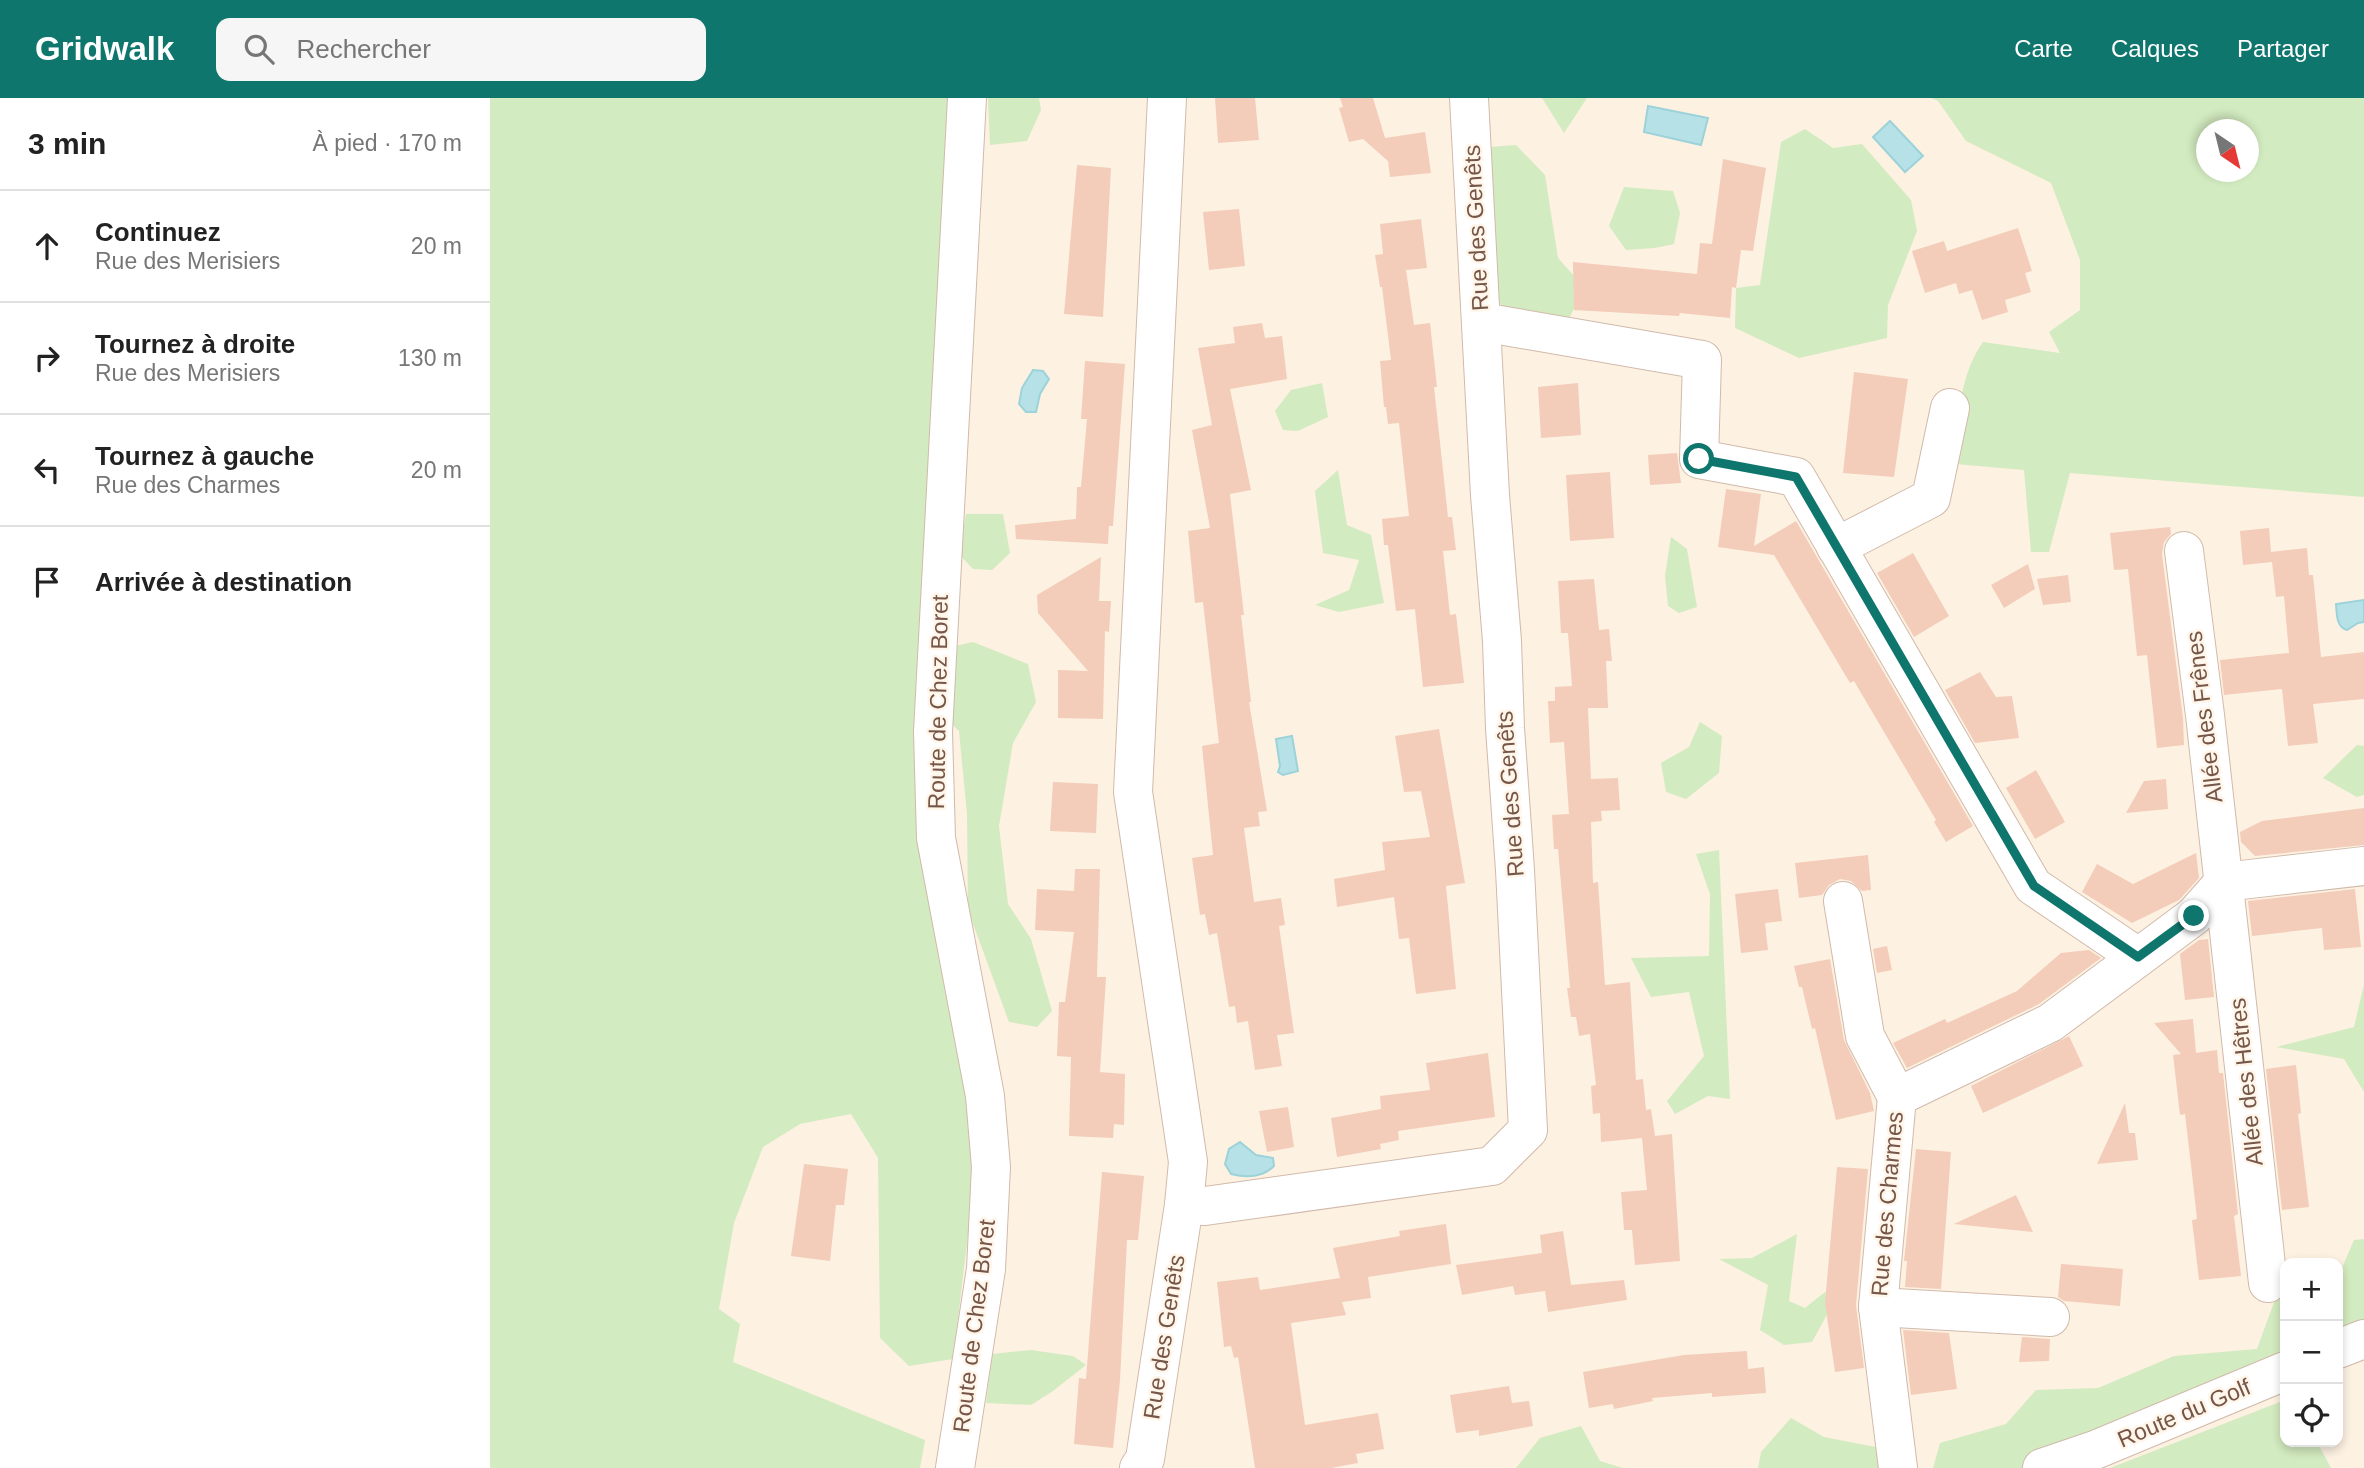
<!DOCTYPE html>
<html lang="fr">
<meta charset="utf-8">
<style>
body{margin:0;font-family:Helvetica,sans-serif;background:#f6f6f6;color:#222}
.controls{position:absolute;right:21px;bottom:21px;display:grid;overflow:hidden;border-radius:14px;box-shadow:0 4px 10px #0003}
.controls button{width:63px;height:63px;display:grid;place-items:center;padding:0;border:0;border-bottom:2px solid #e0e0e0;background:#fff;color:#222;font:35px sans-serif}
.compass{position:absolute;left:1706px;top:21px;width:63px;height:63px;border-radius:50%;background:#fff;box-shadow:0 4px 10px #0003;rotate:145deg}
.stop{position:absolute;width:21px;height:21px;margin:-16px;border:5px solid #0f766e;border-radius:50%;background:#fff}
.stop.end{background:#0f766e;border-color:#fff;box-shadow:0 2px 7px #0008}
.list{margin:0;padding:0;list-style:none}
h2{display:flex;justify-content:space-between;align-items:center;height:91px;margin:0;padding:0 28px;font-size:30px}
h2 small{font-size:23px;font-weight:400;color:#767676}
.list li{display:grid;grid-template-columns:46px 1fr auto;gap:21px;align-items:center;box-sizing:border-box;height:112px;padding:0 28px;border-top:2px solid #e0e0e0}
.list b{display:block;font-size:26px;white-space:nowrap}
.list p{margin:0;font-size:23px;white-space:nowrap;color:#767676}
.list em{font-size:23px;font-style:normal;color:#767676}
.icon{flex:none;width:38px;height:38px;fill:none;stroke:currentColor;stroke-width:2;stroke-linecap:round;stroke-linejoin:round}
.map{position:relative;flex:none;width:1874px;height:1370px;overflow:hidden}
header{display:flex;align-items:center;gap:42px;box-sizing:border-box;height:98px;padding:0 35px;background:#0f766e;color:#fff}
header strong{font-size:33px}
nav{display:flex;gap:38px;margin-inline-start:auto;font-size:24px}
.search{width:490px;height:63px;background:#f6f6f6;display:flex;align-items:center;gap:18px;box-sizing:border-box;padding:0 24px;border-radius:14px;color:#767676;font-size:26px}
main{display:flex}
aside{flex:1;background:#fff}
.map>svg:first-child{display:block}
</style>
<header>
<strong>Gridwalk</strong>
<div class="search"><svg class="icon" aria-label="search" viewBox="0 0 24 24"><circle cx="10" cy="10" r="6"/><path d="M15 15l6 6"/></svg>Rechercher</div>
<nav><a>Carte</a><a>Calques</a><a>Partager</a></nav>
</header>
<main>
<aside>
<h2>3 min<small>À pied · 170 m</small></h2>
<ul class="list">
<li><svg class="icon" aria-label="ahead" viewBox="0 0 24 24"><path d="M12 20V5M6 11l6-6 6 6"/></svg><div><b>Continuez</b><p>Rue des Merisiers</p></div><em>20 m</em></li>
<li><svg class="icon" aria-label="right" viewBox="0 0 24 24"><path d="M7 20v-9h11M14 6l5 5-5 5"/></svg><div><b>Tournez à droite</b><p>Rue des Merisiers</p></div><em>130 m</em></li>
<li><svg class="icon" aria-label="left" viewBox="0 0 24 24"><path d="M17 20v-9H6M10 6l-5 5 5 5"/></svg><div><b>Tournez à gauche</b><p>Rue des Charmes</p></div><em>20 m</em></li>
<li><svg class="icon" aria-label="arrive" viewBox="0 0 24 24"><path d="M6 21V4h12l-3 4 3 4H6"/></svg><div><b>Arrivée à destination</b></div></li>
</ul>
</aside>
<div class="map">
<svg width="1874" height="1370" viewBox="0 0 1874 1370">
<rect width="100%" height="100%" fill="#fdf1e2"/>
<!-- green -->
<g fill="#d3ebc0" fill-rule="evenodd">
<path d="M0,0H457L459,3L460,549L483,544L538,566L546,604L523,645L509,728L518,806L541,841L562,913L547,929L519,924L478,812L477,716L469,633L434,600L474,939L485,1079L463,1261L419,1268L390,1240L388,1060L361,1016L310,1026L273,1049L244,1125L229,1211L250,1226L243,1264L435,1342L430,1370H0Z"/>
<path d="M498,0H549L551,12L537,43L500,47Z"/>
<path d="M1052,0H1097L1074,35Z"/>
<path d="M1441,0H1874V399L1580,375L1559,454H1541L1534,372L1465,366C1468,325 1468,279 1493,244L1570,255L1559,234L1590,212V162L1561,85L1476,43L1448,3ZM1716,32H1758V74H1716Z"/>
<path d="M1315,31L1343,50L1372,46L1421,102L1427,133L1398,207L1397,240L1309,260L1245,230L1246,190L1270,187L1291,44Z"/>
<path d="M1026,47L1055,77L1068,160L1094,189L1079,221L1033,223L1008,204L999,49Z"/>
<path d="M1134,89L1183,93L1190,115L1184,146L1165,150L1136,152L1119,128Z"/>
<path d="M832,285L838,319L808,333L793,332L785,313L801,292Z"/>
<path d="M848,372L857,427L881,437L894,505L849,514L825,507L859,492L869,462L833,455L825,393Z"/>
<path d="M476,416H513L520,455L502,472L483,471L469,456Z"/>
<path d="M1181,439L1197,451L1207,509L1189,515L1178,508L1175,478Z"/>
<path d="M1210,624L1232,638L1229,675L1196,701L1176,694L1171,665L1199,649Z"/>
<path d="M1867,647L1874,648V697L1867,699L1833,680Z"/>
<path d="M1229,752L1240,1001L1218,998L1185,1016L1177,1003L1214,958L1199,894L1161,899L1141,860L1219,858L1220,796L1206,756Z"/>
<path d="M1874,886V994L1854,961L1786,949L1864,929Z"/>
<path d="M1307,1136L1299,1203L1315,1210L1335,1194L1345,1202L1322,1244L1294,1247L1270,1232L1278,1187L1229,1161L1262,1160Z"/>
<path d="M1874,1141V1241L1848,1251V1179L1864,1142Z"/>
<path d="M1795,1195V1273L1534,1370H1443L1450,1345L1516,1326L1546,1292L1608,1290L1684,1258L1767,1251L1787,1196Z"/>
<path d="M541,1252L583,1258L596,1267L563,1293L541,1307L496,1305L502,1256Z"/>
<path d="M1795,1302V1344H1827L1841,1370H1620Z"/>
<path d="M1301,1320L1334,1339L1391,1350L1390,1370H1268L1271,1354Z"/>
<path d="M1091,1328L1110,1363L1133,1370H1026L1050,1340Z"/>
</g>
<!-- water -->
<g fill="#b6e2e7" stroke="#9cd2d9" stroke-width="2">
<path d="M1158,8L1218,20L1211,47L1154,34Z"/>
<path d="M1400,23L1433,58L1415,74L1383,39Z"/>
<path d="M543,272L553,273L559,281L550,296L546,314H536L529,306L532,290Z"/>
<path d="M1874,502V524L1868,525L1857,532C1846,529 1847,516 1846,506Z"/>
<path d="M802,638L808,673L793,677L788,674L790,668L786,641Z"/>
<path d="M750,1044L766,1057L783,1060L784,1068C772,1080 757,1080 741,1076L735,1066L739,1051Z"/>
</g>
<!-- building -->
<g fill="#f3cdb9">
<path d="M725,0H765L769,42L728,45Z"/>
<path d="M850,0H883L895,40L935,34L941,75L900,79L898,63L873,41L859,44L849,10L853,9Z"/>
<path d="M1233,61L1276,70L1263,153L1251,152L1246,190L1242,189L1240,220L1190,215L1189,218L1084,212L1083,164L1207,176L1210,145L1222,146Z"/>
<path d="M587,67L621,70L613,219L574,216Z"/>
<path d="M749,111L755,168L719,172L713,114Z"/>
<path d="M931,121L937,170L916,172L924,227L940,225L947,289H944L958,419H962L966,452L953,453L960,517L966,516L974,585L933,589L925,511L906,513L898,447H894L892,421L919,418L909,325L898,326L896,309H894L890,263L901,262L892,189H890L885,157L893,156L890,126Z"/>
<path d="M1528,130L1542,173L1535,175L1541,194L1515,202L1518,214L1492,222L1482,192L1469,196L1466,185L1435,195L1422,153L1454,143L1457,153Z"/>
<path d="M772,225L775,240L792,238L797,281L740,291L761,392L740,396L754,517H751L761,604H759L777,713L768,714L770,728L754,730L764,804L791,800L795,827L789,828L804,935L787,937L792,968L765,972L758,923L747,925L745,908L739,909L727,835L719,837L715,816L710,817L702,760L723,757L712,648L729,645L713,504L705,505L698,433L720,430L702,332L722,327L708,250L745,245L743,229Z"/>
<path d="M595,263L635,266L623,428H619L618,446L526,441L525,427L586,421L587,389H591L597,321H591Z"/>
<path d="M1364,274L1418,281L1404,379L1353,375Z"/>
<path d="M1088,285L1091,337L1051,340L1048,289Z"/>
<path d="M1187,355L1191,385L1160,387L1158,357Z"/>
<path d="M1120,374L1124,440L1080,443L1076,377Z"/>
<path d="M1236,391L1271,396L1264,448L1306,423L1483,728L1456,744L1444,724L1446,722L1364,583L1360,585L1284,457L1228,449Z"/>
<path d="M1680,429L1681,436L1674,444L1672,456L1693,620L1694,647L1667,650L1657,557L1647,558L1638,471L1624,472L1620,435Z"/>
<path d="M1779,430L1781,454L1817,450L1819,477H1823L1831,559L1874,554V601L1823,606L1828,645L1798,648L1792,591L1734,597L1730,562L1799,555L1794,498L1786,499L1782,464L1753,467L1750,433Z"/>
<path d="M1423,455L1459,518L1424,539L1387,475Z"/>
<path d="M611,459L609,503H621L619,534L615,533L613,621L568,620V572L598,573L548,515L547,497Z"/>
<path d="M1538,466L1545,491L1514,510L1501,487Z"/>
<path d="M1578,477L1581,504L1553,507L1547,481Z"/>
<path d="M1104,481L1109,532L1119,531L1122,563H1116L1118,610H1098L1101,681L1128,680L1130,712L1111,713L1112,723L1101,724L1103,785L1108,784L1115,887L1140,884L1146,982L1153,981L1156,1012L1161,1011L1165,1038L1182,1036L1190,1163L1145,1167L1142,1132H1134L1131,1094L1157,1092L1152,1040L1111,1044L1110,1015L1103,1016L1101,988L1106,987L1100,936L1089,938L1086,919H1081L1077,890H1080L1068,751H1064L1062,717L1079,716L1074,644L1060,645L1058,603H1065V589L1082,588L1078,535H1071L1068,483Z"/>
<path d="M1490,574L1506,599L1522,598L1529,640L1485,645L1455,592Z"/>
<path d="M949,631L975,785L956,788L966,891L926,896L919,840L909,841L904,799L847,809L844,781L895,772L892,744L940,739L931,693L914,694L905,638Z"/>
<path d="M1546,672L1575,724L1545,741L1516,690Z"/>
<path d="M1676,681L1678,711L1636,715L1654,683Z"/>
<path d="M563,684L608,686L606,735L560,733Z"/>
<path d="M1874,710V747L1765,758L1751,744L1750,734L1772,723Z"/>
<path d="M1706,755L1709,780L1689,802L1642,825L1592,794L1607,766L1643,786Z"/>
<path d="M1378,757L1381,792L1372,793L1361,783L1350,781L1339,787L1332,797L1309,800L1305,765Z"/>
<path d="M585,771H610L607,879H616L610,974L635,976L634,1027L624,1026L623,1040L579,1038L581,959L567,958L569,904H575L584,834L545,832L547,791L584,793Z"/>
<path d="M1288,791L1292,823L1275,825L1278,852L1251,855L1245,796Z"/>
<path d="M1865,791L1871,849L1834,852L1832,830L1762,838L1758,803Z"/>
<path d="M1718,841L1724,899L1695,902L1690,856L1709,842Z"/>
<path d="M1397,848L1402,872L1387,875L1383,851Z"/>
<path d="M1599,852L1611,860L1549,906L1417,970L1403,945L1455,921L1457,925L1527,893L1571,855Z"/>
<path d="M1340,861L1354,942L1380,995L1384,1013L1346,1022L1325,930L1322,931L1312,889H1309L1304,868Z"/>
<path d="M1703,921L1706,955L1727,952L1729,975H1733L1748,1116L1744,1118L1751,1178L1709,1182L1702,1122L1707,1121L1702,1076L1695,1016L1690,1017L1683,957L1691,956L1664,925Z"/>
<path d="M1579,938L1593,968L1493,1015L1481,988Z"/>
<path d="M998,955L1005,1019L908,1033L909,1042L890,1046L891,1051L847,1059L841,1020L891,1011L890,998L940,992L936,965Z"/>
<path d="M1806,967L1811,1015L1808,1016L1819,1109L1792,1112L1776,971Z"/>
<path d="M1635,1005L1639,1035H1645L1648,1062L1607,1066Z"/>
<path d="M798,1009L804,1049L777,1054L769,1013Z"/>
<path d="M1426,1051L1461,1054L1451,1191L1415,1189L1417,1163H1414Z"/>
<path d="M314,1066L358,1071L354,1107H346L340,1163L301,1158Z"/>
<path d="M1347,1069L1378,1071L1366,1207L1374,1270L1345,1274L1335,1205Z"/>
<path d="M612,1074L654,1078L648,1142H637L630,1282L623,1350L584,1346L589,1280L596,1281Z"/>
<path d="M1526,1097L1543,1134L1464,1126Z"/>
<path d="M956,1126L961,1166L878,1179L881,1200L852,1204L856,1217L801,1225L815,1327L888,1315L894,1351L866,1356L868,1365L841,1370H765L748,1259L744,1260L741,1248L734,1249L727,1184L768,1179L770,1192L850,1180L843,1150L910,1138L909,1133Z"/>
<path d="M1073,1133L1081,1187L1134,1182L1137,1202L1058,1214L1055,1193L1025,1197L1023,1188L972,1197L966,1167L1052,1155L1050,1137Z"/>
<path d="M1571,1166L1633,1171L1630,1208L1574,1203L1568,1199Z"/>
<path d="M1413,1232L1459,1235L1467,1291L1421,1297Z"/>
<path d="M1532,1239L1560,1241L1559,1263L1529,1264Z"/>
<path d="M1257,1253L1258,1271L1274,1269L1276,1295L1222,1299V1295L1162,1300L1163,1303L1124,1311L1123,1306L1099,1310L1093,1274L1194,1257Z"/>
<path d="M1019,1288L1022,1305L1039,1303L1043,1328L989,1338V1332L966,1335L960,1297Z"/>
</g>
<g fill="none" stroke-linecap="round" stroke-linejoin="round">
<defs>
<g id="minor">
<path d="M992,224L1212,262L1209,361L1306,379L1543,788L1648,859"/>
<path d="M1346,449L1441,400L1460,310"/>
<path d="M1694,453L1715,617L1778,1185"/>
<path d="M1353,803L1375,938L1407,999"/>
<path d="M694,1107L715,1108L1002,1068L1038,1032L1025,772L1015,630L1012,543L1000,397L979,0"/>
<path d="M1388,1209L1560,1219"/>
<path d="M1848,1251L1874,1241"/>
<path d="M465,1370L496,1171L501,1069L495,998L446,740L443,634L477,0"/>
<path d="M649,1370L655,1361L694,1107L698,1064L643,694L677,0"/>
<path d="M1408,1370L1388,1209L1407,999L1560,925L1704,818L1734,784L1874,768"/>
<path d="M1552,1370L1605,1352L1795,1273"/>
</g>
</defs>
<!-- minor casing -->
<use href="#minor" stroke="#d1baab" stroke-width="40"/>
<!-- minor -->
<use href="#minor" stroke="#fff" stroke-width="38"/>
</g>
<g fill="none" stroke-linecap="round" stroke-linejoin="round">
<!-- route -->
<path stroke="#0f766e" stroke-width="9" d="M1209,361L1306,379L1544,788L1648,859L1704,818"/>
</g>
<g text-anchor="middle" stroke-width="5" stroke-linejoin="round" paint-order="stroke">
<!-- street labels -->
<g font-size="23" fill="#755648" stroke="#fff5e9">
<text transform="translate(986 130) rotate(-93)" y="8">Rue des Genêts</text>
<text transform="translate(448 604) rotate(-89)" y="8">Route de Chez Boret</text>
<text transform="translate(1714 619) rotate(-97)" y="8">Allée des Frênes</text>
<text transform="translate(1020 696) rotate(-94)" y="8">Rue des Genêts</text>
<text transform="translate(1756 984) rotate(-96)" y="8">Allée des Hêtres</text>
<text transform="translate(1397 1106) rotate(-85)" y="8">Rue des Charmes</text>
<text transform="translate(484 1228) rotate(-83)" y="8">Route de Chez Boret</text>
<text transform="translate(674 1239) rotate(-81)" y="8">Rue des Genêts</text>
<text transform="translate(1694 1315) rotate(-23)" y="8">Route du Golf</text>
</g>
</g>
</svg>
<div class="controls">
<button>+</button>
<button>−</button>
<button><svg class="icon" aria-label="locate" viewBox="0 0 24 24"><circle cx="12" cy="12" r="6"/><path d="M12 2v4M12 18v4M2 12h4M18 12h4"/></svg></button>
</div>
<svg class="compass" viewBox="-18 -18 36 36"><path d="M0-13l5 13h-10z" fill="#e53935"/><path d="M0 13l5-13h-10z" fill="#767676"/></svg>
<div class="stop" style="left:1209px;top:361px"></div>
<div class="stop end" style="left:1704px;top:818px"></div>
</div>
</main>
